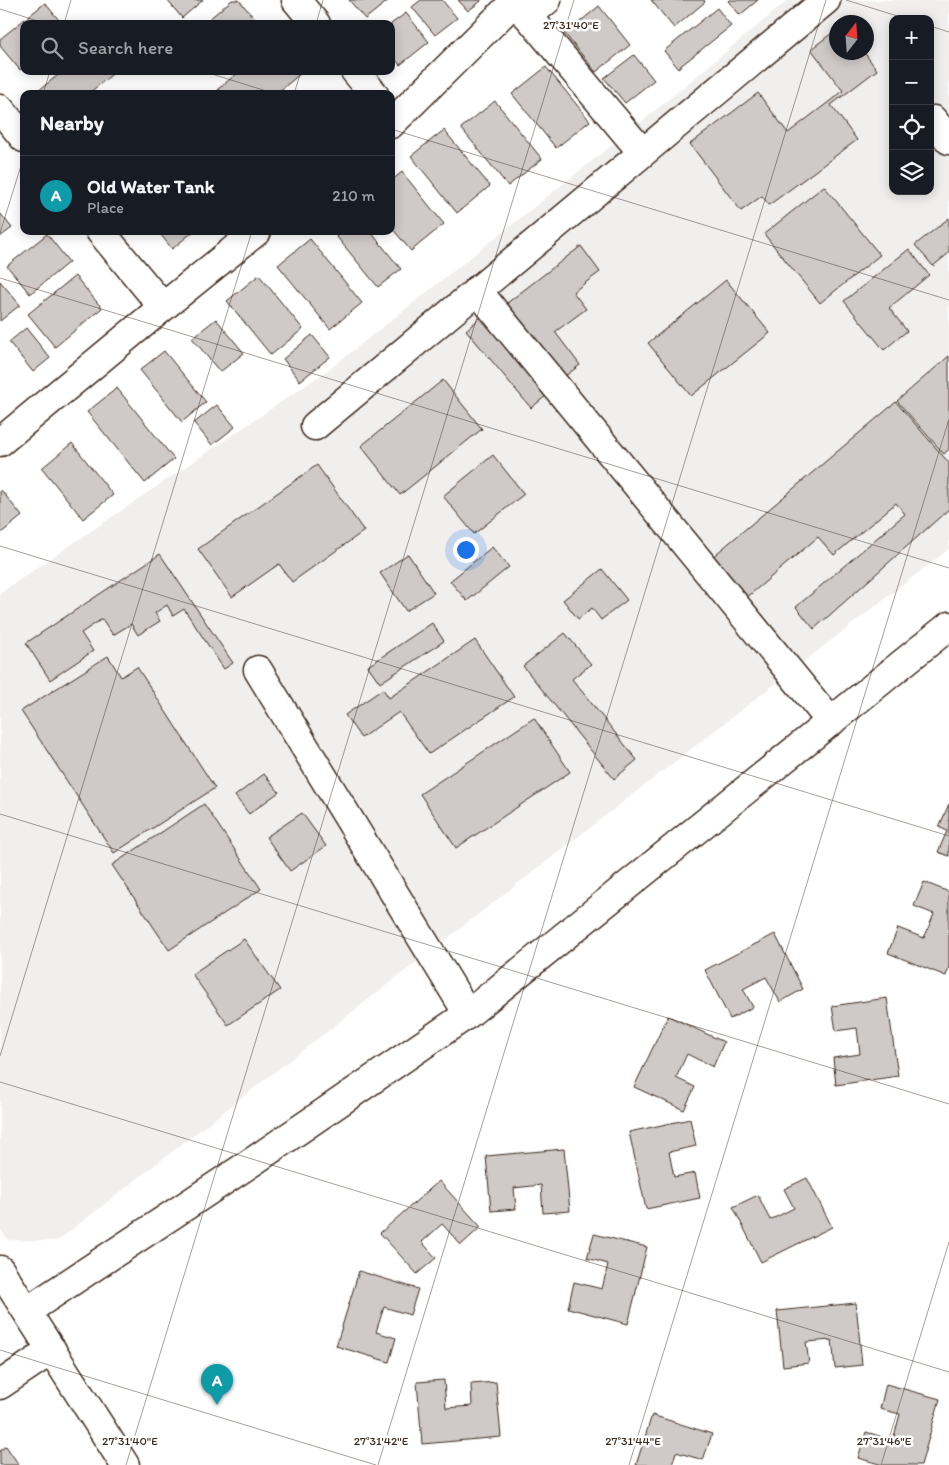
<!DOCTYPE html>
<meta charset="utf-8">
<style>
body{margin:0;font-family:Itim,sans-serif;background:#242831;color:#f1f3f6}
.controls{position:absolute;right:15px;top:15px;display:grid;overflow:hidden;border-radius:10px;box-shadow:0 2px 12px #0003}
.controls button{width:45px;height:45px;display:grid;place-items:center;padding:0;border:0;border-bottom:1px solid #363941;background:#171b24;color:#f1f3f6;font:25px sans-serif}
.compass{position:absolute;left:829px;top:15px;width:45px;height:45px;border-radius:50%;background:#171b24;box-shadow:0 2px 12px #0003;rotate:17deg}
.you{position:absolute;left:465px;top:549px;width:18px;height:18px;margin:-12px;border:4px solid #fff;border-radius:50%;background:#1a73e8;box-shadow:0 0 0 8px #1a73e833}
.badge{display:grid;place-items:center;width:32px;height:32px;border-radius:50%;background:#ea580c;color:#fff;font-size:16px;font-weight:700}
.pin{position:absolute;translate:-50% -41px;filter:drop-shadow(0 1px 2px #0008)}
.pin::after{content:'';position:absolute;top:26px;width:18px;height:15px;background:inherit;clip-path:polygon(0 0,100% 0,50% 100%)}
.list{margin:0;padding:0;list-style:none}
h2{display:flex;justify-content:space-between;align-items:center;height:65px;margin:0;padding:0 20px;font-size:21px}
h2 small{font-size:16px;font-weight:400;color:#9ea1a6}
.list li{display:grid;grid-template-columns:32px 1fr auto;gap:15px;align-items:center;box-sizing:border-box;height:80px;padding:0 20px;border-top:1px solid #363941}
.list b{display:block;font-size:19px;white-space:nowrap}
.list p{margin:0;font-size:16px;white-space:nowrap;color:#9ea1a6}
.list em{font-size:16px;font-style:normal;color:#9ea1a6}
.icon{flex:none;width:28px;height:28px;fill:none;stroke:currentColor;stroke-width:2;stroke-linecap:round;stroke-linejoin:round}
.map{position:relative;flex:none;width:949px;height:1465px;overflow:hidden}
.search{position:absolute;background:#171b24;box-shadow:0 2px 12px #0003;left:20px;top:20px;width:375px;height:55px;display:flex;align-items:center;gap:12px;box-sizing:border-box;padding:0 18px;border-radius:10px;color:#9ea1a6;font-size:19px}
.panel{position:absolute;background:#171b24;box-shadow:0 2px 12px #0003;left:20px;top:90px;width:375px;height:145px;border-radius:10px}
.map>svg:first-child{display:block}
</style>
<div class="map">
<svg width="949" height="1465" viewBox="0 0 949 1465">
<rect width="100%" height="100%" fill="#fff"/>
<filter id="ink" filterUnits="userSpaceOnUse"><feTurbulence type="fractalNoise" baseFrequency=".02" numOctaves="2"/><feDisplacementMap in="SourceGraphic" scale="10" xChannelSelector="R" yChannelSelector="G"/><feConvolveMatrix kernelMatrix="1 2 1 2 8 2 1 2 1" color-interpolation-filters="sRGB"/></filter>
<g filter="url(#ink)">
<!-- built -->
<path fill="#f1efee" fill-rule="evenodd" d="M788,0H949V549L57,1241L8,1240L0,1228V593L331,368L645,119ZM893,19H930V191H893ZM836,22H866V52H836Z"/>
<!-- building -->
<g fill="#cfcac7" stroke="#3b2a1e">
<path d="M167,0H203L182,18Z"/>
<path d="M232,0H239L259,24H203Z"/>
<path d="M349,0H389L365,19Z"/>
<path d="M421,0H442L457,18L435,35L412,7Z"/>
<path d="M458,0H481V1L468,11Z"/>
<path d="M651,0H704L705,2L674,28Z"/>
<path d="M729,0H758L740,15L728,1Z"/>
<path d="M45,3L62,24H24V67L20,70L0,46V39Z"/>
<path d="M599,6L630,45L596,72L565,34Z"/>
<path d="M717,8L731,26L678,68L664,51Z"/>
<path d="M406,13L429,42L400,65L391,54V24Z"/>
<path d="M836,30V52H864L877,70L831,105L857,140L769,205L762,196L741,211L690,144L758,93L788,133L843,91L811,49Z"/>
<path d="M634,55L654,80L625,103L604,78Z"/>
<path d="M546,67L590,121L556,148L512,94Z"/>
<path d="M63,71H116L88,94H40L38,91Z"/>
<path d="M240,71H299L301,73L276,94H222L218,89Z"/>
<path d="M495,101L542,159L508,186L461,128Z"/>
<path d="M444,130L490,186L457,213L411,156Z"/>
<path d="M402,172L444,224L411,251L391,227V181Z"/>
<path d="M824,186L880,255L820,303L764,234Z"/>
<path d="M0,213L12,228L0,237Z"/>
<path d="M949,218V253L933,266L915,245Z"/>
<path d="M158,231H194L172,249Z"/>
<path d="M332,231H370L401,269L378,287Z"/>
<path d="M47,234L69,262L30,294L7,266Z"/>
<path d="M310,239L362,303L330,329L278,265Z"/>
<path d="M581,246L600,272L573,292L586,309L555,332L580,365L557,382L526,328L507,303Z"/>
<path d="M909,249L929,275L889,308L907,331L884,350L844,301Z"/>
<path d="M259,275L303,329L271,355L227,301Z"/>
<path d="M75,276L102,308L55,347L28,314Z"/>
<path d="M726,280L770,333L691,396L648,343Z"/>
<path d="M0,281L20,305L0,321Z"/>
<path d="M487,312L552,391L531,408L466,330Z"/>
<path d="M216,319L244,353L220,372L192,338Z"/>
<path d="M26,328L50,358L33,372L9,342Z"/>
<path d="M312,335L330,357L300,381L283,359Z"/>
<path d="M164,351L206,402L182,422L140,370Z"/>
<path d="M949,356V449L944,454L897,401Z"/>
<path d="M443,380L482,429L400,495L361,446Z"/>
<path d="M117,388L174,459L145,483L87,412Z"/>
<path d="M896,402L949,463V509L814,629L796,607L905,514L896,503L834,555L818,537L745,599L710,559Z"/>
<path d="M217,405L235,427L212,445L194,423Z"/>
<path d="M72,443L113,495L83,519L42,468Z"/>
<path d="M493,455L524,494L474,534L443,496Z"/>
<path d="M317,465L364,531L292,582L279,564L232,597L198,549Z"/>
<path d="M1,490L22,516L0,534V491Z"/>
<path d="M492,547L509,567L467,601L450,581Z"/>
<path d="M160,554L233,663L224,669L184,609L173,616L167,605L155,613L160,621L138,635L131,624L113,635L102,619L81,633L93,651L50,680L26,643Z"/>
<path d="M408,554L434,593L406,611L380,573Z"/>
<path d="M602,569L627,600L601,620L592,608L578,619L563,600Z"/>
<path d="M432,623L444,641L380,683L368,666Z"/>
<path d="M565,633L591,664L572,679L637,760L614,779L523,666Z"/>
<path d="M475,640L514,697L429,754L399,712L361,738L345,715L383,689L389,698Z"/>
<path d="M108,656L121,677L137,667L215,788L114,853L21,711Z"/>
<path d="M534,718L570,772L456,848L420,794Z"/>
<path d="M264,774L279,792L249,814L235,796Z"/>
<path d="M204,804L261,889L169,950L112,865Z"/>
<path d="M949,804V856L938,852L947,831L939,827Z"/>
<path d="M302,813L326,846L290,871L266,837Z"/>
<path d="M924,882L949,892V967L946,976L888,953L898,928L924,938L934,914L914,906Z"/>
<path d="M775,934L803,989L780,1002L766,977L743,989L753,1007L730,1019L705,970Z"/>
<path d="M244,939L280,990L228,1025L192,974Z"/>
<path d="M887,998L898,1076L836,1085L833,1058L860,1054L857,1028L836,1031L832,1006Z"/>
<path d="M668,1016L724,1042L713,1067L687,1054L676,1078L695,1087L684,1110L634,1087Z"/>
<path d="M690,1119L696,1146L669,1152L674,1177L695,1173L700,1198L646,1209L629,1132Z"/>
<path d="M564,1149L570,1211L543,1213L541,1185L514,1188L516,1209L491,1211L486,1156Z"/>
<path d="M807,1178L832,1227L761,1262L733,1207L758,1195L770,1220L794,1208L784,1189Z"/>
<path d="M439,1181L481,1227L461,1245L442,1224L422,1242L436,1258L417,1274L380,1233Z"/>
<path d="M594,1234L647,1247L628,1324L568,1308L574,1282L602,1289L608,1264L587,1258Z"/>
<path d="M359,1271L418,1289L410,1315L384,1307L376,1332L396,1338L389,1362L336,1346Z"/>
<path d="M856,1303L862,1365L835,1368L832,1340L806,1342L809,1363L783,1366L777,1311Z"/>
<path d="M444,1380L446,1408L472,1406L471,1384L496,1382L501,1437L422,1444L417,1382Z"/>
<path d="M886,1384L940,1399L921,1465H883L858,1458L866,1432L893,1440L900,1414L880,1409Z"/>
<path d="M652,1415L712,1434L703,1460L676,1452L672,1465H636Z"/>
<path d="M6,1446L19,1465H0V1451Z"/>
</g>
<g fill="none" stroke-linecap="round" stroke-linejoin="round">
<defs>
<g id="minor">
<path d="M296,0L316,24"/>
<path d="M512,0L528,16L642,152"/>
<path d="M528,16L547,0"/>
<path d="M355,71L374,94"/>
<path d="M0,109L24,138"/>
<path d="M933,120L949,140"/>
<path d="M391,124L514,2"/>
<path d="M100,231L163,307"/>
<path d="M477,290L831,722"/>
<path d="M315,426L826,0"/>
<path d="M0,442L163,307L257,231"/>
<path d="M258,670L468,1014"/>
<path d="M0,1270L125,1465"/>
<path d="M27,1311L255,1160L468,1014L949,626"/>
<path d="M0,1385L52,1350"/>
</g>
</defs>
<!-- minor casing -->
<use href="#minor" stroke="#3b2a1e" stroke-width="31"/>
<!-- minor -->
<use href="#minor" stroke="#fff" stroke-width="28"/>
</g>
</g>
<!-- ticks -->
<path fill="none" stroke="#3b2a1e" stroke-width="1" stroke-opacity="0.45" d="M846,0L907,19M0,9L47,24M64,24L71,0M316,24L323,0M930,26L949,32M202,71L276,94M43,94L50,71M294,94L301,71M391,129L949,300M0,233L24,156M0,278L949,568M0,546L949,836M0,814L949,1104M0,1056L252,231M0,1082L949,1372M0,1350L376,1465M126,1465L574,0M378,1465L826,0M629,1465L949,419M881,1465L949,1242"/>
<g font-size="12" text-anchor="middle" fill="#3b2a1e" stroke="#fff" stroke-width="5" stroke-linejoin="round" paint-order="stroke">
<text x="571" y="29">27°31'40"E</text>
<text x="130" y="1445">27°31'40"E</text>
<text x="381" y="1445">27°31'42"E</text>
<text x="633" y="1445">27°31'44"E</text>
<text x="884" y="1445">27°31'46"E</text>
</g>
</svg>
<div class="controls">
<button>+</button>
<button>−</button>
<button><svg class="icon" aria-label="locate" viewBox="0 0 24 24"><circle cx="12" cy="12" r="6"/><path d="M12 2v4M12 18v4M2 12h4M18 12h4"/></svg></button>
<button><svg class="icon" aria-label="layers" viewBox="0 0 24 24"><path d="M12 4l9 5-9 5-9-5zM3 14l9 5 9-5"/></svg></button>
</div>
<svg class="compass" viewBox="-18 -18 36 36"><path d="M0-13l5 13h-10z" fill="#e53935"/><path d="M0 13l5-13h-10z" fill="#9ea1a6"/></svg>
<div class="you"></div>
<div class="pin badge" style="left:217px;top:1405px;background:#0f9aa8">A</div>
<div class="search"><svg class="icon" aria-label="search" viewBox="0 0 24 24"><circle cx="10" cy="10" r="6"/><path d="M15 15l6 6"/></svg>Search here</div>
<section class="panel">
<h2>Nearby<small></small></h2>
<ul class="list">
<li><span class="badge" style="background:#0f9aa8">A</span><div><b>Old Water Tank</b><p>Place</p></div><em>210 m</em></li>
</ul>
</section>
</div>
